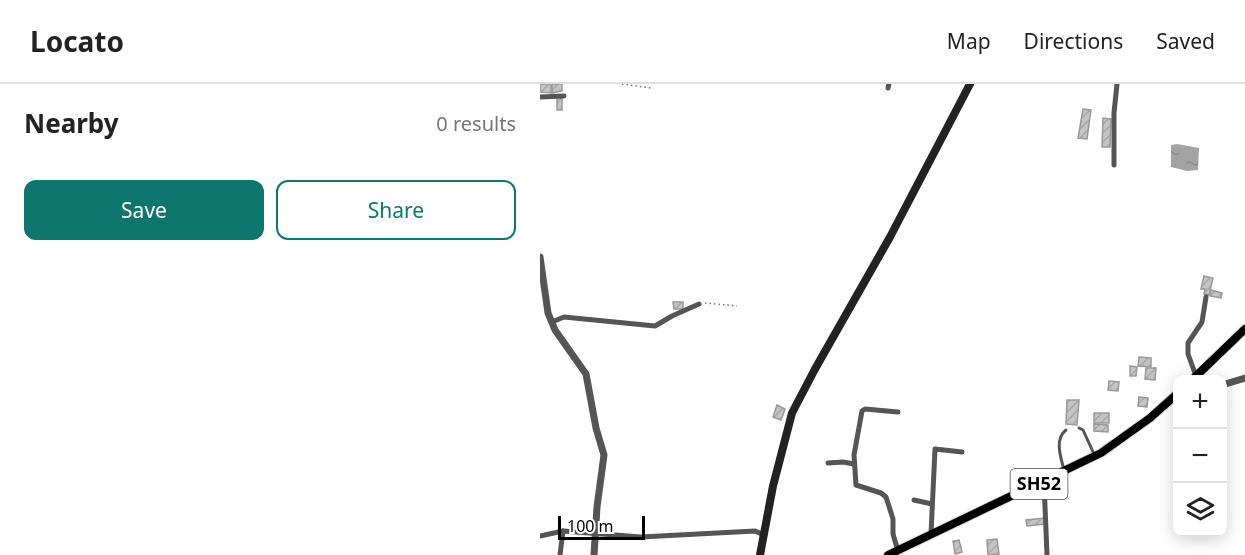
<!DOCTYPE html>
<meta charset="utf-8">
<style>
body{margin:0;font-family:"Noto Sans",sans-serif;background:#f6f6f6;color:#222}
.controls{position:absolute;right:18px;bottom:18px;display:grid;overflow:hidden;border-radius:12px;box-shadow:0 3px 15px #0003}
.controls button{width:54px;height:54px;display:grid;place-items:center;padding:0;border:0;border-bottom:2px solid #e0e0e0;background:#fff;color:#222;font:30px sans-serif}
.scale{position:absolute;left:18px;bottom:15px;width:87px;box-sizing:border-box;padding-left:6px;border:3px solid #000;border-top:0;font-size:16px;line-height:21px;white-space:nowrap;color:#000;-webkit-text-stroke:4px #fff;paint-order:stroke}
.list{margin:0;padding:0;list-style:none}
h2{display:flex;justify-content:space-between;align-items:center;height:78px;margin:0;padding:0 24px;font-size:26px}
h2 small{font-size:20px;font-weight:400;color:#767676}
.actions{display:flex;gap:12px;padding:18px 24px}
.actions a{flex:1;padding:14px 0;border:2px solid #0f766e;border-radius:12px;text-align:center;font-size:21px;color:#0f766e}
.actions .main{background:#0f766e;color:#fff}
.icon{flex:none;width:33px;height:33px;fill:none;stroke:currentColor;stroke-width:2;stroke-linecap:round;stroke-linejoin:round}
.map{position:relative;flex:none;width:705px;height:471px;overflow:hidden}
header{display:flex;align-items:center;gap:36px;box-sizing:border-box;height:84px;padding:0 30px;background:#fff;border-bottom:2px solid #e0e0e0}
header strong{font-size:28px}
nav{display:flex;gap:33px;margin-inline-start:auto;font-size:21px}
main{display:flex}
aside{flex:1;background:#fff}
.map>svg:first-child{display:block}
</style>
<header>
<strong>Locato</strong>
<nav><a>Map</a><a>Directions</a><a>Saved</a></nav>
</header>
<main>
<aside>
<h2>Nearby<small>0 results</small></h2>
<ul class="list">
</ul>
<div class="actions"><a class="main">Save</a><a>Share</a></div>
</aside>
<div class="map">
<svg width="705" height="471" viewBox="0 0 705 471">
<defs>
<pattern id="water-ripples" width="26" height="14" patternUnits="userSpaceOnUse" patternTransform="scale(1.5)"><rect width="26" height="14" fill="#a3a3a3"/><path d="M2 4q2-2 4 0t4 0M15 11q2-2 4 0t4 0" fill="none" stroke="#8b8b8b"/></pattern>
<pattern id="building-hatch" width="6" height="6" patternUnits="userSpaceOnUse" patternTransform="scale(1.5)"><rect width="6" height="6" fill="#c4c4c4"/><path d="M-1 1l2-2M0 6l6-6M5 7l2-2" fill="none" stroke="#a7a7a7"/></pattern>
</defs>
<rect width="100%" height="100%" fill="#fff"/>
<!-- water -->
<path fill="url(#water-ripples)" d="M637,60L659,64L658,86L647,87L631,83V61Z"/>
<!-- building -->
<g fill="url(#building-hatch)" stroke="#999" stroke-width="1.5">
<path d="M0,0H11V9L0,8Z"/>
<path d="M12,0H22V7L12,9Z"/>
<path d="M17,13L22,14V26H17Z"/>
<path d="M543,25L551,26L547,55L538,54Z"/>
<path d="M563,34L571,35L570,63H562Z"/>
<path d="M664,192L673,194L669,211L664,210L665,205H661Z"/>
<path d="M671,206L682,209L681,214L670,212Z"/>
<path d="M133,218H143V225H134Z"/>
<path d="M599,273L611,274V283L598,282Z"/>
<path d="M590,282L597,283L596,292H590Z"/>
<path d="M606,284H616L615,296L605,295Z"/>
<path d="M569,297L579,298L578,307L568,306Z"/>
<path d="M599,313L608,314L607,323L598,322Z"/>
<path d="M527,316H539L537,341L526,340Z"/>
<path d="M237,321L245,325L241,336L233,333Z"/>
<rect x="554" y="329" width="15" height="10"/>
<path d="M554,340L568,341V348L554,347Z"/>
<path d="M504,434L505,440L487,442L486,436Z"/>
<path d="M457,455L459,470L448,471L447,456Z"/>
<path d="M419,456L422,468L415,470L413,457Z"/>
</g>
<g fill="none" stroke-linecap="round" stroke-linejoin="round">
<defs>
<g id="primary">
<path d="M652,296L705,245"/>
<path d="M348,471L561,369L610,334L638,309"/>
</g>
</defs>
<!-- primary casing -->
<use href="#primary" stroke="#dbdbdb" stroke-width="10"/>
<!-- path -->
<g stroke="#777" stroke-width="1.5" stroke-dasharray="1.5 3" stroke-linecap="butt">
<path d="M82,0L111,4"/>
<path d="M165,219L197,222"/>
</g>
<!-- service -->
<g stroke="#555" stroke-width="3">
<path d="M539,344L543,346L554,370"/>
<path d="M524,386C521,374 514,355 526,346"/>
</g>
<!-- minor -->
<g stroke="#555" stroke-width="5">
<path d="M348,4L349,0"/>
<path d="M0,13L24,12"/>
<path d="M574,81V29L577,0"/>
<path d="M12,238L24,233L115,242L132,232L159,220"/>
<path d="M656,292L648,270V259L662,238L666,213"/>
<path d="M288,379L303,378L314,380"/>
<path d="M504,398L507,471"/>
<path d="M374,416L392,420"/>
<path d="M391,450L395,365L422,368"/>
<path d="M0,452L23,447L101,453L215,447L224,451"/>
<path d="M358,467L353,450V435L346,413L341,409L316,401L314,371L322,327L325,325L358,328"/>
<path d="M20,471L23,447"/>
</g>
<!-- tertiary -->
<g stroke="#555" stroke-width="7">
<path d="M0,173L8,229L15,246L46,290L56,344L64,371L57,423L54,471"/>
<path d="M682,301L705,294"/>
</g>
<!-- secondary -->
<path stroke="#222" stroke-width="8" d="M220,471L233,402L252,329L275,285L350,153L430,0"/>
<!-- primary -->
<use href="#primary" stroke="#000" stroke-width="8"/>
</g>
<g text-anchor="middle" stroke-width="5" stroke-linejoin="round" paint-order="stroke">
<!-- shield labels -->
<rect fill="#fff" stroke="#4c4c4c" stroke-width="1.5" x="470.5" y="385" width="57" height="30" rx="4.5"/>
<g font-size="18" font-weight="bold" fill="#000">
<text x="499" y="406">SH52</text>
</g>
</g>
</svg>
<div class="controls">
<button>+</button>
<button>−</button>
<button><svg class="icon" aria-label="layers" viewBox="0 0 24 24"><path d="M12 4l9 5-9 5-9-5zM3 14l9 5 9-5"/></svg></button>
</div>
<div class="scale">100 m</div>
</div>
</main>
